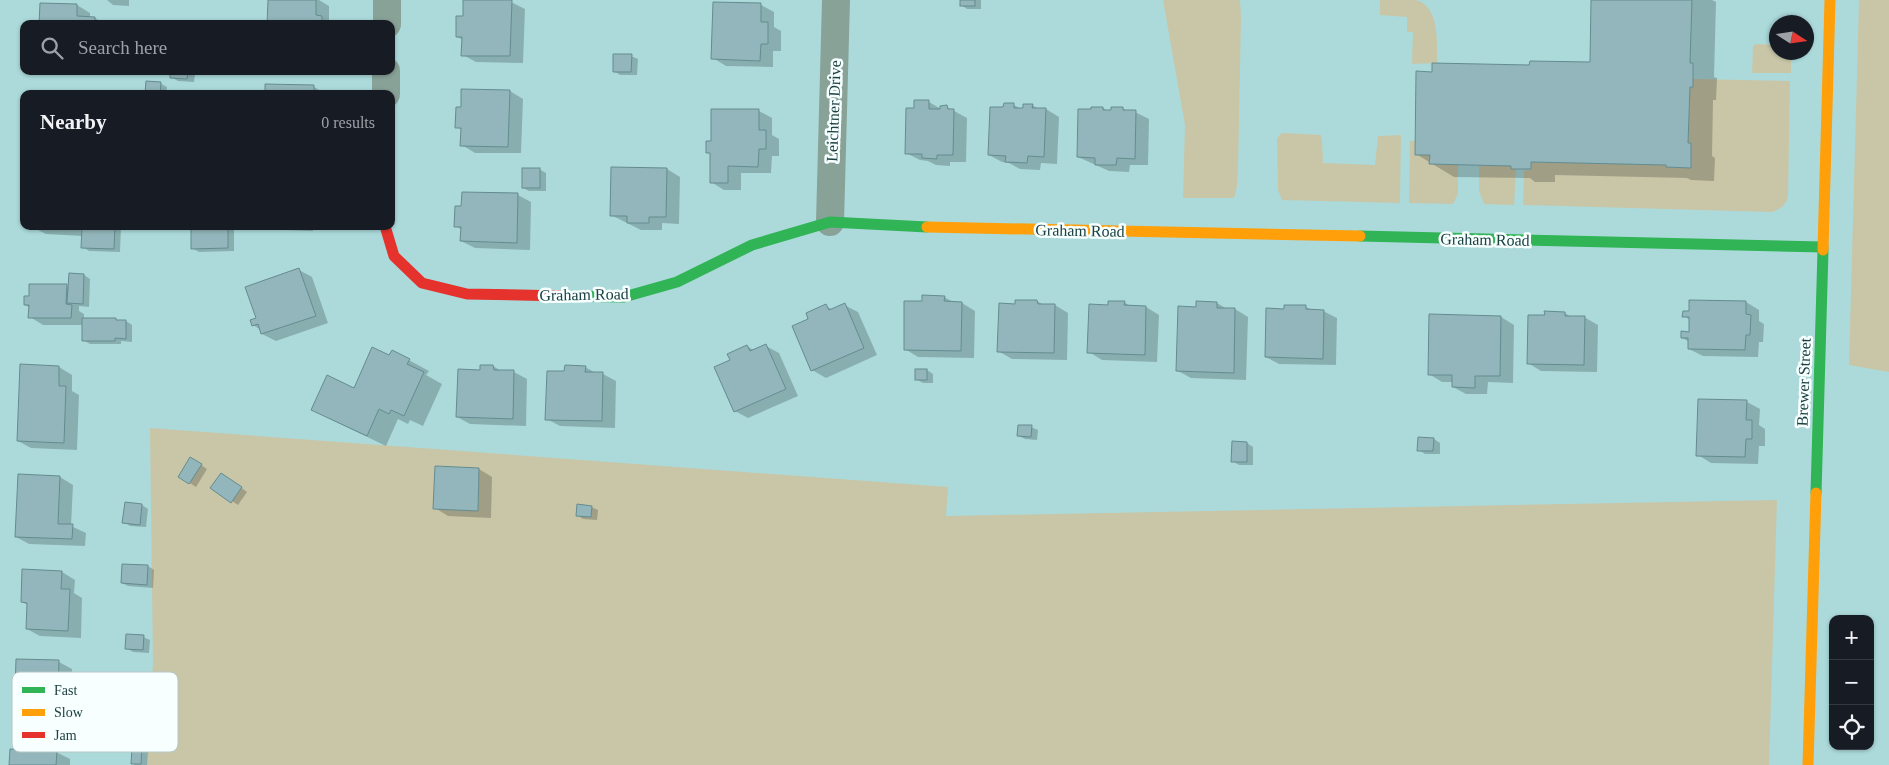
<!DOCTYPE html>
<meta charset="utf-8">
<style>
body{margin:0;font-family:"Times New Roman",serif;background:#20242c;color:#f1f3f6}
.controls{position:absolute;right:15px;bottom:15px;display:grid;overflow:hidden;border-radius:10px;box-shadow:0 1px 4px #0004}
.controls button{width:45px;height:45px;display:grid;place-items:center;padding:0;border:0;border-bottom:1px solid #363941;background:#171b24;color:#f1f3f6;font:25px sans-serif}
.compass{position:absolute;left:1769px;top:15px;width:45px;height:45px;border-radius:50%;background:#171b24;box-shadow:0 1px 4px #0004;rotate:102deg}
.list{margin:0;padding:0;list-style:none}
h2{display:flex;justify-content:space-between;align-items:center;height:65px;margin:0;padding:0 20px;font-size:21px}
h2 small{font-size:16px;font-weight:400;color:#9ea1a6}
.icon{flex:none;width:28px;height:28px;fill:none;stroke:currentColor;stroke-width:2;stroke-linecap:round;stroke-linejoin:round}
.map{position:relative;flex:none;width:1889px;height:765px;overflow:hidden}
.search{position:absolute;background:#171b24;box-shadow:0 1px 4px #0004;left:20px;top:20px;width:375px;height:55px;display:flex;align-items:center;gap:12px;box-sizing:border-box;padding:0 18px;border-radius:10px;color:#9ea1a6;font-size:19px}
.panel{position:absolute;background:#171b24;box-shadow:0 1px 4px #0004;left:20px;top:90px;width:375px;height:140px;border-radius:10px}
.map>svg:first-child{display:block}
</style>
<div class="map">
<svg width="1889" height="765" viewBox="0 0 1889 765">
<rect width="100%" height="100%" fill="#acdadb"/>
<!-- green -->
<g fill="#c8c6a7">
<path d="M1163,0H1240L1241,18L1238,169L1237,186L1234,198H1183L1185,125Z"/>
<path d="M1380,0C1391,0 1405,0 1416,0C1440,6 1437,44 1437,63L1412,64L1413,32H1407V17L1380,15Z"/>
<path d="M1859,0H1889V372L1849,365Z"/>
<path d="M1756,44L1776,45V52L1791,53V73H1752L1753,46Z"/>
<path d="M1693,79L1790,81L1788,196C1787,205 1780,209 1772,212L1523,205L1524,171L1531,169V162L1666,165V167L1691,168V143H1688L1690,87H1693Z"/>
<path d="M1282,133L1321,135L1322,140L1323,163L1375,165L1378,136L1401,135L1400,203L1282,200L1278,190L1277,138Z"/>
<path d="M1410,141H1415V155H1430L1429,164H1458V194L1453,204L1409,203Z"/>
<path d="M1479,165L1511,166V169H1516L1514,205L1484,204L1479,191Z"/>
<path d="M150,428L948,487L946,516L1777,500L1769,765H147L153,663Z"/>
</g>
<!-- shadow -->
<g fill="#0003">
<path d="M107,0H129V6L113,5Z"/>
<path d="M269,0H319L329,6V21L334,24H268Z"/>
<path d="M961,0H981V9H967L961,5Z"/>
<path d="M1593,0H1712L1716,2L1714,77L1717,78L1716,100H1713L1712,156L1715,158L1714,181L1691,180L1687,178L1555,175V182H1535L1530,178L1454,177L1416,154L1433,73L1591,64Z"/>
<path d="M511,2L525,9L523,63L476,62L463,55V40L457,37Z"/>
<path d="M41,4L77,5L90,13V18H95L105,24H40Z"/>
<path d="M714,4L761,5L774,12V27L781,31V51H773V67L726,66L713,58Z"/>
<path d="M631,56L638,59L637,75H620L614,71Z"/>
<path d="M172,71H191L195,74L194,82L178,81L171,77Z"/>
<path d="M160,83L167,87L166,94H149L146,92Z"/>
<path d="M314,87L326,94H266Z"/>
<path d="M510,91L523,99L521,153H475L462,145V130L457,127L462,108Z"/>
<path d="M929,102L941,109L947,107L967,118L966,162H950V166L936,165L928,161L920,160L906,153Z"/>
<path d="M1014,105L1021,109L1032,105L1039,109H1046L1059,117L1057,164L1041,163L1040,170L1020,169L1009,163L1002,162L989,155L1005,108Z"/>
<path d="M1103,108L1108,111L1122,108L1128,111L1135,112L1149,119L1148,165H1130L1129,172L1109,171L1078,157L1093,110Z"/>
<path d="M759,111L772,118V135L779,139V156H772L771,173H741V190H724L711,182L712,154L707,152L712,142Z"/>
<path d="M539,169L546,173V191H529L523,188Z"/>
<path d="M667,169L680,177L679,224L662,223V230H641L611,215Z"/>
<path d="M518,195L531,202L530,250L475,248L461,241L462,230L456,226L462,207Z"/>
<path d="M121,226L120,252L89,251L83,247V236L46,234L32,227Z"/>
<path d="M252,226H323L313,227V231L257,229Z"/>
<path d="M227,227L234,230V251L199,252L192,248Z"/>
<path d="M299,270L312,277L328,323L276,341L262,334L261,330L253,325Z"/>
<path d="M84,275L90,279L89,307L79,306V311L84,314V319H115L119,321H126L132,325V342L121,341V344H90L83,340V325H43L30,317V308L25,305L66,285L69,287Z"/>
<path d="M944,297L955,303H962L975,311L974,358L918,357L905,349L924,302Z"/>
<path d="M1037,301L1044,305H1055L1068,313L1067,360L1012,359L998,351L1016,305Z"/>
<path d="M1691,301L1746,302L1759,310V321L1764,324L1763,342H1759L1758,357L1703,356L1689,349L1690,342L1682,338L1690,333V320L1684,316L1690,312Z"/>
<path d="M1124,302L1132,307H1146L1159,315L1157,362L1102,360L1089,352L1109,306Z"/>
<path d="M1217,303L1227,309H1235L1248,317L1246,380L1191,378L1178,371L1197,308Z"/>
<path d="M844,305L858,312L877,355L826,378L812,370L810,319L826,306L833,310Z"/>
<path d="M1306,307L1312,310L1323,311L1337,318L1336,365L1279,364L1266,357L1285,310Z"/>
<path d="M1565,313L1571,317H1584L1598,325L1597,372L1541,371L1528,363L1546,316Z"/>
<path d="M1430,316L1501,317L1514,325L1513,383L1488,382L1487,394H1466L1453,387V382H1442L1429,374Z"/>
<path d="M747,346L755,351L766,346L779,353L798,396L748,418L735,411L732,361Z"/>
<path d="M392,351L429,371L426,375L442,384L423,426L410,420L408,424L398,419L386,446L332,420L313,409L354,390L390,357Z"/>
<path d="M493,366L501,371L514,372L527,379L526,426L470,424L457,417L481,371Z"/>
<path d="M59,367L72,375V391L79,395L77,450L31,448L18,441Z"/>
<path d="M585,367L596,373L603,374L616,381L615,428L560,426L547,419L566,372Z"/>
<path d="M927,370L933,374V383H923L916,379Z"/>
<path d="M1747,402L1760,409L1759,425L1765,429V446H1759L1758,464L1711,463L1698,455Z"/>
<path d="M1031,427L1038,430L1037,440L1025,439L1019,436Z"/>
<path d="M1434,439L1440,443V454H1425L1419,450Z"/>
<path d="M1247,443L1253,447V465H1239L1232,461Z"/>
<path d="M197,462L207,469L196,487L180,477Z"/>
<path d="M479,469L492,477L491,518L448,516L435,508Z"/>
<path d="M60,477L73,485L71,526L86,533L85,546L29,544L16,537Z"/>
<path d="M228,478L247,492L238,505L232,501Z"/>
<path d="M126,503L142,505L148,509L146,527L130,526L124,522Z"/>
<path d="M591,507L598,510L597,520L583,519L577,515Z"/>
<path d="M148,566L154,570L153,588L128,586L122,583Z"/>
<path d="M24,571L62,572L75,580L74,593L82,598L81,638L40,636L27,629L28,605L22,602Z"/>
<path d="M143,637L150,640L149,653L133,652L126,648Z"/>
<path d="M59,662L72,669L70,730L28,729L15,721Z"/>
<path d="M142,748L148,752L147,765H135L132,763Z"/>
<path d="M56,752L70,759V765H10Z"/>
</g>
<!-- building -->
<g fill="#92b6bb" stroke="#648c90">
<path d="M268,0H316V15L322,16V24H267Z"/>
<path d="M463,0H512L510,56H461L462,37H456V16H463Z"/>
<rect x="960" y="0" width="15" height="6"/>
<path d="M1591,0H1692L1690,63H1693V87H1690L1688,143H1691V168L1666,167V165L1531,162V169H1511V166L1429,164L1430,155H1415L1416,71L1432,72V63L1529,65L1530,61L1590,62Z"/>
<path d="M713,2L761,3V22H768V44H761L760,61L711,59Z"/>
<path d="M40,3L77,4V16L95,17V24H39Z"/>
<path d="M613,54H632L631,72H613Z"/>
<path d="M170,71H188L187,79L170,78Z"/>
<path d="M146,81L161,82L160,94L145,93Z"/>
<path d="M265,84L314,85V94H265Z"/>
<path d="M461,89L510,90L508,147L460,146L461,128H455L456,107H461Z"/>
<path d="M914,100H929V109H940V106L947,105L948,109H954L953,155H937V159L922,158V154H905L906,108H914Z"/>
<path d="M1004,103H1014V108H1023V104H1033L1032,108H1046L1044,157L1028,156L1027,163L1005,162L1006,156L988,155L990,107H1003Z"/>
<path d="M1091,107H1103V110H1111V107H1123V110H1136L1135,159L1117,158L1116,165H1095V158L1077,157L1078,109H1091Z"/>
<path d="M711,109H759V130H766V149H759L758,167L728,166V183H710V153H706V141H711Z"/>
<path d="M611,167L667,168L666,217H649V223H627V216H610Z"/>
<rect x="522" y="168" width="18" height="20"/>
<path d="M462,192L518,193L517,243L460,241L461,227H454L455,206H461Z"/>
<path d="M31,226H75V229Z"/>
<path d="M82,226H115L114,249L81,248Z"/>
<path d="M191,226H228V248L191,249Z"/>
<path d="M299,268L316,316L261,334L258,324L252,326L250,320L256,318L245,287Z"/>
<path d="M69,273L84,274L83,304L67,303Z"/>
<path d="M29,284H67L66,304L72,305L71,318H28L29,305H24V296H29Z"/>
<path d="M922,295L945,296L944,301L962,302L961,351L904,350V301H922Z"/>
<path d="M1015,300H1037L1038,304H1055L1054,353L997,352L999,303L1015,304Z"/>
<path d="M1689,300L1746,301V314L1751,315L1750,335H1746L1745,350L1688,349V338H1681V331L1689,332V317H1682L1683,311H1689Z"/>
<path d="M1108,301H1125L1124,305L1146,306L1145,355L1087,353L1089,304L1108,305Z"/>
<path d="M1196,301L1217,302V308H1235L1234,373L1176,371L1178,306L1196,307Z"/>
<path d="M845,303L864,348L811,371L792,326L808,319L806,313L826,304L829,310Z"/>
<path d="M1284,305H1306V309L1324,310L1323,359L1265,357L1266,308L1284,309Z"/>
<path d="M1544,311L1565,312V316H1585L1584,365L1527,364L1528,315H1545Z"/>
<path d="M1429,314L1501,316L1500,376H1475V388L1452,387V375H1428Z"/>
<path d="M82,318H116V320H126V339L115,338V341H82Z"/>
<path d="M766,344L786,389L734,412L714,367L730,360L727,354L747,345L750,351Z"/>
<path d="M372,347L389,355L392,350L410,359L407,364L424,372L404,416L391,410L389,414L379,409L367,436L311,410L327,375L354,388Z"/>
<path d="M20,364L59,366V386H66L64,443L17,441Z"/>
<path d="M480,365H493L494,370H514L513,419L456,417L458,369L480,370Z"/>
<path d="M565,365L586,366L585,372H603L602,421L545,420L547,371H564Z"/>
<rect x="915" y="369" width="12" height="11"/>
<path d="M1698,399L1747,400L1746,420H1752V439H1746L1745,457L1696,456Z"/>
<path d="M1018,425H1032L1031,437L1017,436Z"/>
<path d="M1418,437L1434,438L1433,451H1417Z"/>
<path d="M1232,441L1247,442V462H1231Z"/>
<path d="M190,457L202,464L189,484L178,477Z"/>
<path d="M435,466L479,468L478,511L433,509Z"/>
<path d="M221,473L242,487L231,503L210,488Z"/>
<path d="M18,474L60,476L58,524H73L72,539L15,537Z"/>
<path d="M125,502L142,504L140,525L122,523Z"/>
<path d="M577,504L592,506L591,517L576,516Z"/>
<path d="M122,564L148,565L147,585L121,583Z"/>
<path d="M22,569L62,571L61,589H70L68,631L26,629L27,603L21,602Z"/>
<path d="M126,634L144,635L143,650L125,649Z"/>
<path d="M16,659L59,660L57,723L14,722Z"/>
<path d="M132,746L142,747L141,764H131Z"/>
<path d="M10,749L57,751L56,765H9Z"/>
</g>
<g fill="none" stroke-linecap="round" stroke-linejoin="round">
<!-- street -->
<g stroke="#88a298" stroke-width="28">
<path d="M387,24V0"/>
<path d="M386,94V71"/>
<path d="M830,222L836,0"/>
</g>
<!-- fast -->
<g stroke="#30b455" stroke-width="11">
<path d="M1360,236L1823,247"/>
<path d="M566,296L624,297L677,282L752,245L830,222L927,227"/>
<path d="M1816,493L1823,250"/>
</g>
<!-- slow -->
<g stroke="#ff9f0a" stroke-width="11">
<path d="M927,227L1360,236"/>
<path d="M1823,250L1830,0"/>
<path d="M1808,765L1816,493"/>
</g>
<!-- jam -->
<path stroke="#e5322d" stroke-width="11" d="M385,226L394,256L422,283L467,294L566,296"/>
</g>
<g text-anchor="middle" stroke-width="5" stroke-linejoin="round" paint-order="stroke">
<!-- street labels -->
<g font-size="16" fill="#1c4041" stroke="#f7ffff">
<text transform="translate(833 111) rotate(-88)" y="6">Leichtner Drive</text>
<text transform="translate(1080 230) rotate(1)" y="6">Graham Road</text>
<text transform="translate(1485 239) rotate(1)" y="6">Graham Road</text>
<text transform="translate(584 294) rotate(-1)" y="6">Graham Road</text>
<text transform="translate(1803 382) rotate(-88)" y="6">Brewer Street</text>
</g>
</g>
<!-- legend -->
<rect x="12" y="672" width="166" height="80" rx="8" fill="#f7ffff" stroke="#b5c6c6" stroke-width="1"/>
<rect x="22" y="687" width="23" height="6" fill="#30b455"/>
<rect x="22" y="709" width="23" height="7" fill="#ff9f0a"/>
<rect x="22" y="732" width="23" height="6" fill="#e5322d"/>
<g font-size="14" fill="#1c4041">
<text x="54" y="695">Fast</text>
<text x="54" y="717">Slow</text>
<text x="54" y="740">Jam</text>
</g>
</svg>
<div class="controls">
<button>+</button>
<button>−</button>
<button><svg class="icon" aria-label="locate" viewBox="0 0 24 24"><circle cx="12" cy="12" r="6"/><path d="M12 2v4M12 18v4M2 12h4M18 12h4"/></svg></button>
</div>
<svg class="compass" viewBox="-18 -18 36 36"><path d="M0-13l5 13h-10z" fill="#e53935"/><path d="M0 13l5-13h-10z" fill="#9ea1a6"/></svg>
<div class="search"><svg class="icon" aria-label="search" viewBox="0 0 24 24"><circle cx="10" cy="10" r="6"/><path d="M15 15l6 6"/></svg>Search here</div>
<section class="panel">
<h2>Nearby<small>0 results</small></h2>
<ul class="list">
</ul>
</section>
</div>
